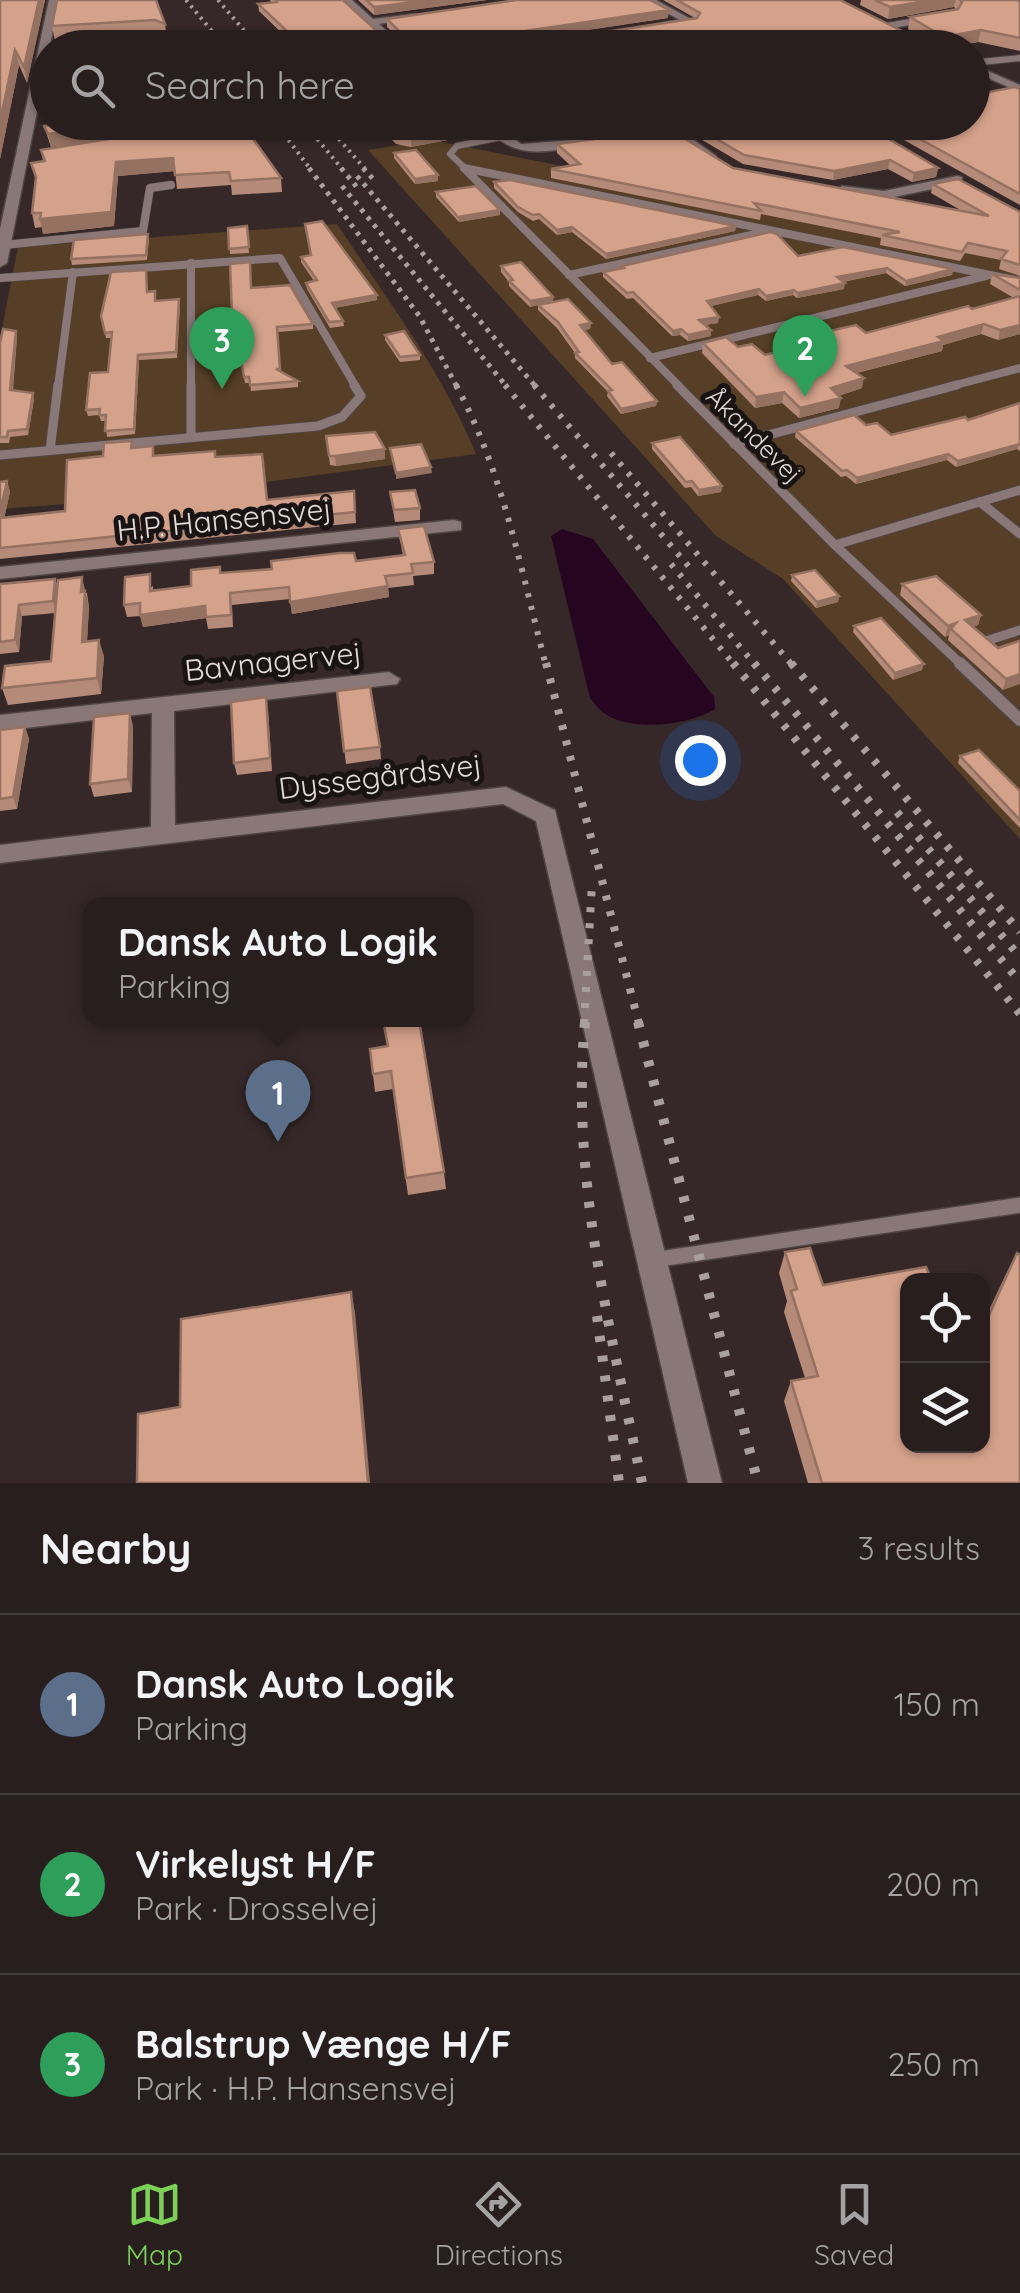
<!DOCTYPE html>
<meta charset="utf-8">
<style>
body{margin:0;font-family:Quicksand,sans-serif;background:#342b2b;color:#f1f3f6}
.controls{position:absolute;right:30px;bottom:30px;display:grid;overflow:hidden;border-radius:20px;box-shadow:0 2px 8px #0004}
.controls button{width:90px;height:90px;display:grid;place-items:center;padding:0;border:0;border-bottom:2px solid #443c3c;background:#281e1e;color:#f1f3f6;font:50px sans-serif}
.you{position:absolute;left:700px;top:760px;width:35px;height:35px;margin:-25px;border:8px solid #fff;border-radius:50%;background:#1a73e8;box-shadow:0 0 0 15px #1a73e833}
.badge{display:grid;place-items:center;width:65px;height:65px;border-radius:50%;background:#7bd155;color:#fff;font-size:32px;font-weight:700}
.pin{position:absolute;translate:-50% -82px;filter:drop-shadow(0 2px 5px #0008)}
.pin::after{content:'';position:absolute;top:52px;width:35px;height:30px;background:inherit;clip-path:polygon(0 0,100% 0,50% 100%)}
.popup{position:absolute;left:83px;top:897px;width:390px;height:130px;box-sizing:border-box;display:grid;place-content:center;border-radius:20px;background:#281e1e;filter:drop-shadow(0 2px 8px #0005);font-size:32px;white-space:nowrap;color:#a5a2a4}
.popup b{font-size:38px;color:#f1f3f6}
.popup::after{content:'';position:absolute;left:50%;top:100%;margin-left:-20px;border:20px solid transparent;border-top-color:#281e1e}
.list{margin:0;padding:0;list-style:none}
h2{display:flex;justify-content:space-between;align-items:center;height:130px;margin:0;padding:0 40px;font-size:42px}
h2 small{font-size:32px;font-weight:400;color:#a5a2a4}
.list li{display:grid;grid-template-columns:65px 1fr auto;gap:30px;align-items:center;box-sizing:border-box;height:180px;padding:0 40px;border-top:2px solid #443c3c}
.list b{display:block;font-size:38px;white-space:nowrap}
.list p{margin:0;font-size:32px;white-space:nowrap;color:#a5a2a4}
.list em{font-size:32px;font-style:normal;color:#a5a2a4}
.icon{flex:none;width:55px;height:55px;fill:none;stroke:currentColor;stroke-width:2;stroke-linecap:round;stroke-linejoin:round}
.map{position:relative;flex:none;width:1020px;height:1483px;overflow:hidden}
.search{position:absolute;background:#281e1e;box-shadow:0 2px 8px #0004;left:30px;right:30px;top:30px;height:110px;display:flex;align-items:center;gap:25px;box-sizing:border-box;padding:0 35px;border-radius:55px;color:#a5a2a4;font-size:38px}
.sheet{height:670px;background:#281e1e}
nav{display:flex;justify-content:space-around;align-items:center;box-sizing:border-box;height:140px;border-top:2px solid #443c3c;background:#281e1e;font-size:28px;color:#a5a2a4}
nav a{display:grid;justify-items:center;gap:5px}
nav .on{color:#7bd155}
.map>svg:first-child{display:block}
</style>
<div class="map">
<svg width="1020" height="1483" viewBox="0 0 1020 1483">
<rect width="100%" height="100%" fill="#362828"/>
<!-- green -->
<g fill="#563f26">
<path d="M432,140L1020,258V839L783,579L716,536L368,150Z"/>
<path d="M337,224C386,298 442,371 476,454L145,498L0,509V339L18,247Z"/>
</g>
<!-- water -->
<path fill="#250520" d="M562,529L593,539L714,697L715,709C689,725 635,732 607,715C601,712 595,704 590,698L551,536Z"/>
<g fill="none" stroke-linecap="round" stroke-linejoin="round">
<defs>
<g id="lane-far4">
<path d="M887,26L922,20"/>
<path d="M55,48L158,42L169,47"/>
<path d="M981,62L1020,58"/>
<path d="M467,170L450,154L457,146L501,137"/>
</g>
<g id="lane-far3">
<path d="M464,168L1020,281"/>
<path d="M466,170L680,387"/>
<path d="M4,245L143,231L150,188L171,185"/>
<path d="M191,263V387"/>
<path d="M569,275L765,232"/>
<path d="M0,278L280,258L356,387"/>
<path d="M650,358L986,276"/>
<path d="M58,387L73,272"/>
<path d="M948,387L1020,368"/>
</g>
<g id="lane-far2">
<path d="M191,385V437"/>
<path d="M677,385L835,545L963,666"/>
<path d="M734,444L957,385"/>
<path d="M50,450L58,385"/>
<path d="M0,455L318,426L342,417L361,396L354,385"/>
<path d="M980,502L1020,534"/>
<path d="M835,545L1020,490"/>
<path d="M986,641L1020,630"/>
</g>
<path id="lane-far1" d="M960,663L1020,720"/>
<path id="lane" d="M653,1260L1020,1205"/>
<g id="street">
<path d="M49,0H59L7,263L0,267V229Z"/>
<path d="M341,0H352L373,19L415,14L420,17L379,24L405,48H393Z"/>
<path d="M643,0H656L696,22L663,27V23L680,20Z"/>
<path d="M972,64L1020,85V92L972,71Z"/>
<path d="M479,122H493L521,144L586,139L592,143L586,147C536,151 517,162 479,122Z"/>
<path d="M669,128H677L716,156L706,159L669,134Z"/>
<path d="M957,176L962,177V183L884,199L835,190L842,186L884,191Z"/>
<path d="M454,520L461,522V530L0,579V567Z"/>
<path d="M389,672L400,679L397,684L174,711L175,825L506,787L555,810L722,1483H688L536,821L503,804L0,863V845L151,827L152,713L0,731V715Z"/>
</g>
</defs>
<!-- lane-far4 casing -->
<use href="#lane-far4" stroke="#504545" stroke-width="8"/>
<!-- lane-far3 casing -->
<use href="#lane-far3" stroke="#504545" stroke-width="9"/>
<!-- lane-far2 casing -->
<use href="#lane-far2" stroke="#504545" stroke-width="11"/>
<!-- lane-far1 casing -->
<use href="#lane-far1" stroke="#504545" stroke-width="15"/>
<!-- lane casing -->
<use href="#lane" stroke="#504545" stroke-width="18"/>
<!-- street casing -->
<use href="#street" stroke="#504545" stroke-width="3"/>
<!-- lane-far4 -->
<use href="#lane-far4" stroke="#8a7878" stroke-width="6"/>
<!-- lane-far3 -->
<use href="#lane-far3" stroke="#8a7878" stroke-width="8"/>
<!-- lane-far2 -->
<use href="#lane-far2" stroke="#8a7878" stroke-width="9"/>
<!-- lane-far1 -->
<use href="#lane-far1" stroke="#8a7878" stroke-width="12"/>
<!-- lane -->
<use href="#lane" stroke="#8a7878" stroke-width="15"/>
<!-- street -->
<use href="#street" fill="#8a7878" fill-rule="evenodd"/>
<!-- rail-far4 -->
<g stroke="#aa9f9f" stroke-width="4" stroke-dasharray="2.5 5" stroke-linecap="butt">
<path d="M186,0L226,48"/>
<path d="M218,0L259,48"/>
<path d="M275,122L311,170"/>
<path d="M303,122L343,170"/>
<path d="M324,122L366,170"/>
</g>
<!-- rail-far3 -->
<g stroke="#aa9f9f" stroke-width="5" stroke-dasharray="4 6" stroke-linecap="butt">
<path d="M309,168L420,317L457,387"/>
<path d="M341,168L360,191"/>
<path d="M363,168L375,181"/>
<path d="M357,176L536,387"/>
<path d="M342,186L507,387"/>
</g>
<!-- rail-far2 -->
<g stroke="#aa9f9f" stroke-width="6" stroke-dasharray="4 9" stroke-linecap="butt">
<path d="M456,385C503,472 521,570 546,666"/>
<path d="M505,385L735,666"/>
<path d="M534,385L690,568"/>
<path d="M611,453L793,666"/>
<path d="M671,564L756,666"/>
</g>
<!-- rail-far1 -->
<g stroke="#aa9f9f" stroke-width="8" stroke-dasharray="5 11" stroke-linecap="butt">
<path d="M546,663L639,1024"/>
<path d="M733,663L1020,1014"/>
<path d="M754,663L1020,982"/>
<path d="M791,663L1020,932"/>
<path d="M897,812L1020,957"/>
<path d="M584,1024L592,883"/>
</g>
<!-- rail -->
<g stroke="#aa9f9f" stroke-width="10" stroke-dasharray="6 14" stroke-linecap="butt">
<path d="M585,1022C570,1178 611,1331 642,1483"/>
<path d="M638,1022L758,1483"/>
<path d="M597,1316L619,1483"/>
</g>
</g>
<!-- wall -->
<g fill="#b68a78">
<path d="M0,0H45L27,83L19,65L0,159Z"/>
<path d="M156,0L165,24L167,39L158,35L55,41L52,26Z"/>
<path d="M270,0H343L390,43L405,44L387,27V19L668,18L495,44H526L695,18L663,0H840L927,48H307L303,41L291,42L259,11L258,4L271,2Z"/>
<path d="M358,0H487L374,15Z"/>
<path d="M861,0H1017L1020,2V51L978,42L950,48H939L908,29L910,17L956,9L954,7L888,19L860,5Z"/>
<path d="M1020,89V205L872,122H972L979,94Z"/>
<path d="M50,122H235L281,178L282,192L232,195L231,185L177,189L175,171L118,176L114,226L43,234L42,227L35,228L32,213L36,181L31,163L43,161L41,150L102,140L51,147L44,126L51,125Z"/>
<path d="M375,122H470L474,135L411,147L396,144Z"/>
<path d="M523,122H666L542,139Z"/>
<path d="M693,125L938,168L936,177L912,182L888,169L833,180L743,164L692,134Z"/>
<path d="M557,144L733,168L962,211L931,193L933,184L1020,212V276L999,269L1001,260L965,253L960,261L880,245L881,238L761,214L760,220L551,178V169L571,166L557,153Z"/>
<path d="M394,153L438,175V181L415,184L394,158Z"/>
<path d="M494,182L736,226L735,231L606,259L572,232L557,235L539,219L533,221L518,212L494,188Z"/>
<path d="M436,192L500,210V215L459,222L436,197Z"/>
<path d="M247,226L249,253L230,254L228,228Z"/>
<path d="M149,239L147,260L72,265L71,259Z"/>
<path d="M798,256L953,269L952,275L905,286L886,273L843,282L844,289L797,298L793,295L766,301L758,295L711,306L718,323L705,325L711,336L688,341L680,335L672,336L633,298L627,299L603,277V272L621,268L622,266Z"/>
<path d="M301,257L377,300L335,308L343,321L344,326L330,328L307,289L306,283L314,281L301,262Z"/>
<path d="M501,266L553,302L591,323L590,329L584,330L612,364L657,401L656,406L621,414L607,396L608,392L575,358V353L557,328L538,310V305L530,307L509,286V282L501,272Z"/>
<path d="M146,270L148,292L155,291L156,301L180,305L177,358L139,360L135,434L107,437L105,421H101L99,415L88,416L86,410L108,372L111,338H106L101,316Z"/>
<path d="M992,274L1020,278V334L998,340L981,334L943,345L942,351L857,373L862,388L838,396L839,408L799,418L782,403L755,408L702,353L703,343L738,347L765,355L801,346L803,337L866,333L972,309L1014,298L990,284Z"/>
<path d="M252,288L313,324V329L278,332L280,371L298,381V387L251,391L250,383H245L233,320Z"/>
<path d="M16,331L17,337L13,390L34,399L28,435L10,437L9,443H0V343Z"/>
<path d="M385,335L420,355V360L400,362L385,340Z"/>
<path d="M1020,403V451L1017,449L956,467L947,460L856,484L846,476L841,477L795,437L796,431L866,425L891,435L968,420Z"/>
<path d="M326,436L385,459L336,466L330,465Z"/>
<path d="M652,443L722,486L721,492L698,496L691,487L685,488L652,449Z"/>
<path d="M133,448L155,455L215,451L216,457L267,500L354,491L356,523L0,559V482L7,481L10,492L4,518L65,511L103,456Z"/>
<path d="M390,492L420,508V520L395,522Z"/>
<path d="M398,529L434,562V574L413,576L414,585L388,588L389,597L292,614L290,599L232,605L233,627L208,629L206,618L143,627L140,616L127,617L124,605L153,586V590L191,586L220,567L221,573L403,556Z"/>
<path d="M792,575L839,596L838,602L816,608L791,581Z"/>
<path d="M55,579L58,587L87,593L89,607L87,641L104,656L101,694L8,705L2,688L51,661L55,613L22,616L19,652L0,654V584Z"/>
<path d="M902,584L981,615L978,625L973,627L998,648L1020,642L1003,690L948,640L949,635L945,637L900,595Z"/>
<path d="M854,626L922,670L893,680L853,632Z"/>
<path d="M337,691L380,747L381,759L346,764Z"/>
<path d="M268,710L272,771L237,775L234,763Z"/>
<path d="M133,726L132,792L94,797L90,784Z"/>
<path d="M25,727L29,739L17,809L0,811V730Z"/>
<path d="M960,756L1020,791V828L958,763Z"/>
<path d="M387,1046L444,1172L446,1189L408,1195L393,1089L375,1092L370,1049Z"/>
<path d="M785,1252L823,1285L982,1446V1325L1006,1274L1017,1253L1020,1483H808L784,1401L791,1381L805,1378L784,1312L787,1301L779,1273Z"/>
</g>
<!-- shaded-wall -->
<g fill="#947161">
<path d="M39,0H45L27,83L24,67Z"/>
<path d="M429,0H487L374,15V7Z"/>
<path d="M932,0H956L954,7L888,19L890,7Z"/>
<path d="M669,10L668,18L491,44L488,40L491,36Z"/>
<path d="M981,30L978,42L942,48L944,37Z"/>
<path d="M302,33L303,41L291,42L290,34Z"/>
<path d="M440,41V48H393Z"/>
<path d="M15,50L19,65L0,159V122Z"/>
<path d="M128,122H175L176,129L51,147L48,134Z"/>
<path d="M603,122H666L542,139V131Z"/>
<path d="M474,127V135L411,147V138Z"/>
<path d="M173,158L176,171L118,176L114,226L43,234L40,219L116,162Z"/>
<path d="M890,160L888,169L833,180L834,171Z"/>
<path d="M938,168L936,177L912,182L914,173Z"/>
<path d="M438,175V181L415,184V179Z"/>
<path d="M500,210V215L459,222L458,217Z"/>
<path d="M736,226L735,231L606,259V254Z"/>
<path d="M572,227V232L557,235V230Z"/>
<path d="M887,268L886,273L836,283L837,277Z"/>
<path d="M953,269L952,275L905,286L906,281Z"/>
<path d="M845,283L844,289L797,298L798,293Z"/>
<path d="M759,289L758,295L707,307V301Z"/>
<path d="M794,290L793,295L766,301V296Z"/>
<path d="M377,295V300L333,308L332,303Z"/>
<path d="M553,297V302L530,307V301Z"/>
<path d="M719,317L718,323L699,326V320Z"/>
<path d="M591,323L590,329L580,331V325Z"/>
<path d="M984,324L981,334L943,345L942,351L844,376L846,366Z"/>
<path d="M1020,325V334L998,340L1000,330Z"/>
<path d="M681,329L680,335L672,336L673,331Z"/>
<path d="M711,330V336L688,341V335Z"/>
<path d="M16,331L17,337L12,396L10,390Z"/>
<path d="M138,355L139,360L135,434L134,429Z"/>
<path d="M864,378L862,388L829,399L831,388Z"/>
<path d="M784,392L782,403L755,408L756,397Z"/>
<path d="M33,393L34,399L28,435L27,429Z"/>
<path d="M841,398L839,408L799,418L800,408Z"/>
<path d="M657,401L656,406L621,414V409Z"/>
<path d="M1019,443L1017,449L956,467L958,461Z"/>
<path d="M385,449V459L336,466L335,456Z"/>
<path d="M948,454L947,460L856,484L857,478Z"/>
<path d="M431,467L432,473L396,479V473Z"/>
<path d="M7,481L10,492L2,529L0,512Z"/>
<path d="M722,486L721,492L698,496L699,490Z"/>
<path d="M82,577L89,607L86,658L82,642Z"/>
<path d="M55,579L59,590L56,612L53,601Z"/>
<path d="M388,586L389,597L292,614L290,602Z"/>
<path d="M839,596L838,602L816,608L817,602Z"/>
<path d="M19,605L22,616L19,652L15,640Z"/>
<path d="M205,606L206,618L143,627L140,615Z"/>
<path d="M981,615L978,625L962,631L965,620Z"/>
<path d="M956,623L951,629L949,635L945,637L948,626Z"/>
<path d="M99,640L104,656L101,694L97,678Z"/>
<path d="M924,664L922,670L893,680L895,673Z"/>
<path d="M1020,674V684L1003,690L1006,679Z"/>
<path d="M130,713L133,726L132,792L128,779Z"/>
<path d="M25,727L29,739L17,809L13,797Z"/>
<path d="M351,1292L355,1312L370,1483H368Z"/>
</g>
<!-- building -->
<g fill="#d4a18b" stroke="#947161" stroke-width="2.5">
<path d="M0,0H39L24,67L15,50L0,122Z"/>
<path d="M57,0H156L165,24L155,20L52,26Z"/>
<path d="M276,0H343L390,43L405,44L408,40L387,19L517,0H650L669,10L491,36L488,40L492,44H526L697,18L700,13L677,0H840L928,44L910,48H447L440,41L393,48H310L302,33L290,34L258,4L277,2Z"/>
<path d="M366,0H429L374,7Z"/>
<path d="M875,0H932L890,7Z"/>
<path d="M960,0H1017L1020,2V38L981,30L944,37L910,17L958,9L962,2Z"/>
<path d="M156,44L168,48H95Z"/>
<path d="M1015,87L1020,89V194L889,122H972V91L979,94Z"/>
<path d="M52,122H128L48,134L44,126L53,124Z"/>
<path d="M184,122H235L241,129H246L281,178L231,181L229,172L175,175L173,158L116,162L111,212L40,219L41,213H32L36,177L31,163L45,161L41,150L181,127Z"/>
<path d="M383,122H470L474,127L411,138L396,135Z"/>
<path d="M532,122H603L542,131Z"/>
<path d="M707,122H860L938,168L914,173L890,160L834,171L744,155L693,125Z"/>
<path d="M669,129L733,168L989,216L933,184L958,179L1020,212V265L1001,259L1007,251L968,243L962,252L882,235L900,232L754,203L761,211L551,169L580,164L557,144Z"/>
<path d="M416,150L438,175L415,179L394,153Z"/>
<path d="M510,180L736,226L606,254L572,227L557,230L539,214L533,215L518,207L494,182Z"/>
<path d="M476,186L500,210L458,217L436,192Z"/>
<path d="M322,221L377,295L332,303L343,321L329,322L306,283L317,280L301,257L311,255L305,224Z"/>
<path d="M247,226L249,247L229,249L228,228Z"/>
<path d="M770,232L777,234L798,256L843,247L953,269L906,281L887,268L837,277L845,283L798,293L794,290L766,296L759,289L707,301L719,317L699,320L711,330L688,335L681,329L673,331L633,292L627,293L603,272L624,268L622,266Z"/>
<path d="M148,234L146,255L71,259L74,240Z"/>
<path d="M250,262L251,288L290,285L313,324L277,327L280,369H276L298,381L250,385L249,377H244L232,314L230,264Z"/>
<path d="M521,262L553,297L530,301L509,281L513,280L501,266Z"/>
<path d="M146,270L147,292L155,291V301L179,299L176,352L138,355L134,429L105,431L106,415H99L100,409L86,410L90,373L108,372L112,332L105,333L101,316L111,272Z"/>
<path d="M992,274L1020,278V290Z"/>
<path d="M1020,296V325L1000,330L984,324L938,337L944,341L846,366L864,378L831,388L841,398L800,408L784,392L756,397L703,343L726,337L738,347L752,344L765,355L811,343L803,337L856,325L866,333L968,306L972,309Z"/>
<path d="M568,299L591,323L580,325L612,364L622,362L657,401L621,409L608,391L612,390L575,353L579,352L558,322L538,305Z"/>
<path d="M3,329L16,331L10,390L33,393L27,429L8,431L7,437H0V343Z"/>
<path d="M404,331L420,355L400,357L385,335Z"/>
<path d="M1020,403V444L958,461L948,454L857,478L847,470L842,471L796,431L854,415L866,425L877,423L891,435L965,417L968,420Z"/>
<path d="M375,432L385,449L335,456H329L326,436Z"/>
<path d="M680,437L722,486L699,490L692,481L686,482L652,443Z"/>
<path d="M132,441L131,448L153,446V456L215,451V457L262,454L267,500L354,491L355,512L0,548V518L65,511L67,460L103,456L104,443Z"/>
<path d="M421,444L431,467L396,473L390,448Z"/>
<path d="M7,481L0,512V482Z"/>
<path d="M415,490L420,508L394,510L390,492Z"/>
<path d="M424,526L434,562L411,564L413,573L385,576L388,586L290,602L289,587L230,593L231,615L206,617L205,606L140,615V603L124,605L125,577L150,574V591L191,586V570L220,567V573L272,569L271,561L340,553H354L356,561L405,555L398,529Z"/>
<path d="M815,570L839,596L817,602L792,575Z"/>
<path d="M936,576L981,615L965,620L998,648L1019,641L1020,642V674L1006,679L951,629L956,623L948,626L902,584Z"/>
<path d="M82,577L81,592L85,591L82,642L99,640L97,678L2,688L5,666L51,661L58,580Z"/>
<path d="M55,579L53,601L19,605L15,640L0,642V584Z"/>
<path d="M881,618L924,664L895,673L854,626Z"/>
<path d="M370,687L380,747L344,751L337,691Z"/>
<path d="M266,697L270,758L234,763L231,702Z"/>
<path d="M130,713L128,779L90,784L94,717Z"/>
<path d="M25,727L13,797L0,799V730Z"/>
<path d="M979,750L1020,791V820L960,756Z"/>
<path d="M383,1020H419L444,1172L406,1178L391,1071L373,1074L370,1049L388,1046Z"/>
<path d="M810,1248L823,1285L926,1267L932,1280H908V1446H982V1331L1017,1253L1020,1255V1483H822L791,1381L818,1376L791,1291L797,1289L785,1252Z"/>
<path d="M351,1292L368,1483H137L138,1414L180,1407L181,1319Z"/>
</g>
<g text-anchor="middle" stroke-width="10" stroke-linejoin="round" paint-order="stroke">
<!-- far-street labels -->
<g font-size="25" fill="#e3d9d9" stroke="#191313">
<text transform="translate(754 435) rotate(45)" y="9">Åkandevej</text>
</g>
<!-- street labels -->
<g font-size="30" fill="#e3d9d9" stroke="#191313">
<text transform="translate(224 520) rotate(-6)" y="10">H.P. Hansensvej</text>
<text transform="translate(273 662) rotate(-6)" y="10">Bavnagervej</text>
<text transform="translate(380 777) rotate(-7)" y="10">Dyssegårdsvej</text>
</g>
</g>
</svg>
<div class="controls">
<button><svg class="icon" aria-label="locate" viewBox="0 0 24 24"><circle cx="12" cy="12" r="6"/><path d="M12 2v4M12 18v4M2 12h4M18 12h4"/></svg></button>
<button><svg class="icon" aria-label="layers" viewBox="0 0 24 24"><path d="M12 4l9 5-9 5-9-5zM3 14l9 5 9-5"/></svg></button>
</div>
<div class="you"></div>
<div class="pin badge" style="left:278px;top:1142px;background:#5c6f8a">1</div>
<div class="popup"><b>Dansk Auto Logik</b>Parking</div>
<div class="pin badge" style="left:805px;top:397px;background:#2e9e5b">2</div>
<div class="pin badge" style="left:222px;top:389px;background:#2e9e5b">3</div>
<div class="search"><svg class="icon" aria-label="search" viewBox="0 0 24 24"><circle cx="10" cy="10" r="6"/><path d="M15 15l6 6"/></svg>Search here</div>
</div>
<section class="sheet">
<h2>Nearby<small>3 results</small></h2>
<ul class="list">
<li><span class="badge" style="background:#5c6f8a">1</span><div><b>Dansk Auto Logik</b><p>Parking</p></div><em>150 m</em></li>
<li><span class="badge" style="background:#2e9e5b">2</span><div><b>Virkelyst H/F</b><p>Park · Drosselvej</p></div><em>200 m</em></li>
<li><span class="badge" style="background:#2e9e5b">3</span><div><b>Balstrup Vænge H/F</b><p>Park · H.P. Hansensvej</p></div><em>250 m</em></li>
</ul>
</section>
<nav>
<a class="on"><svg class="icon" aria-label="map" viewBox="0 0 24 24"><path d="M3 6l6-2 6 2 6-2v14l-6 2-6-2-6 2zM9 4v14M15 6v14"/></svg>Map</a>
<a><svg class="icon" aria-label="directions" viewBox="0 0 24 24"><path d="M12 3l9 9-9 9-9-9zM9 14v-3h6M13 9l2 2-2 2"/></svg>Directions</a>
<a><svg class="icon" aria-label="saved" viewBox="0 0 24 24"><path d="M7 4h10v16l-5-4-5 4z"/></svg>Saved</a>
</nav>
